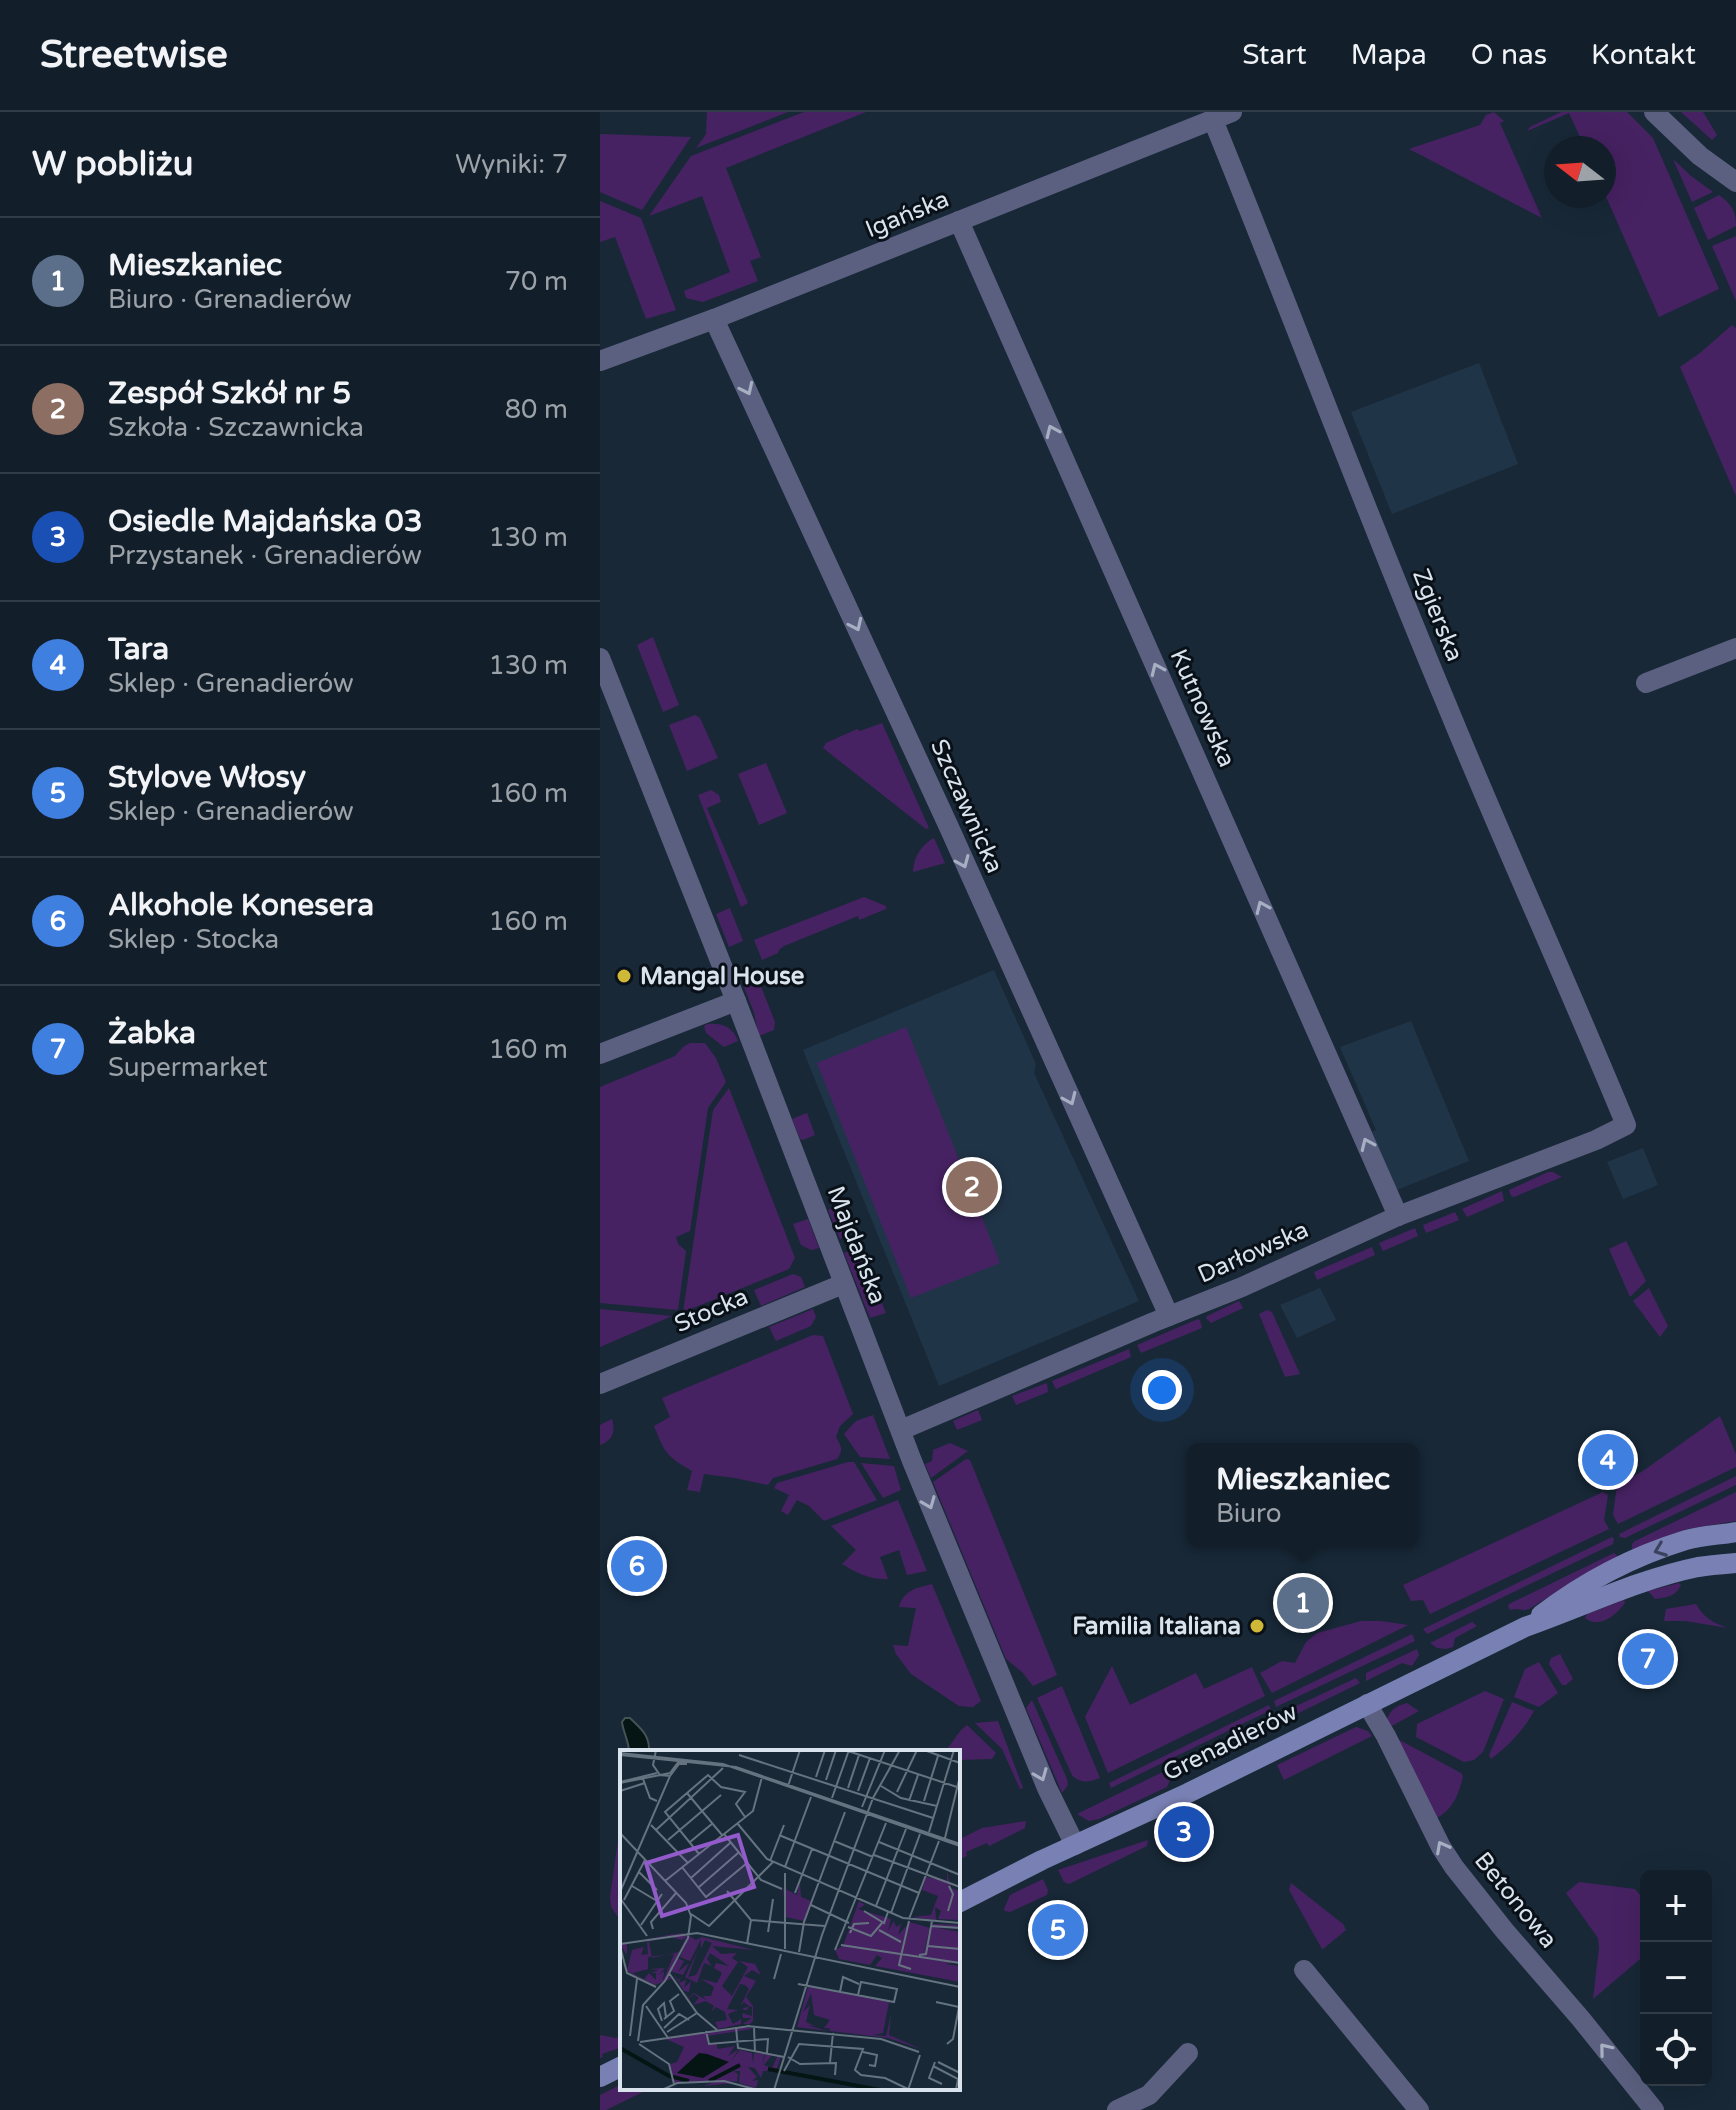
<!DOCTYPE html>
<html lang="pl">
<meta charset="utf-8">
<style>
body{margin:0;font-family:"Varela Round",sans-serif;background:#1b2731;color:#f1f3f6}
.controls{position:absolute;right:24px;bottom:24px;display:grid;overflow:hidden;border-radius:12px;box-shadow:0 8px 32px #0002}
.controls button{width:72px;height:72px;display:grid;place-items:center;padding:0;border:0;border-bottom:2px solid #313c46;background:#121e29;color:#f1f3f6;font:40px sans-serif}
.compass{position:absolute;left:944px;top:24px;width:72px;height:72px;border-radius:50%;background:#121e29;box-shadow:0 8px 32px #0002;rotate:287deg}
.you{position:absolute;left:562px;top:1278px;width:28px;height:28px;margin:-20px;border:6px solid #fff;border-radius:50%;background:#1a73e8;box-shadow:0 0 0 12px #1a73e833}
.badge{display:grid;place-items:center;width:52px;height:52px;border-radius:50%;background:#cfb837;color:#fff;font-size:26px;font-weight:700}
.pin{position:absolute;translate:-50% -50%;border:4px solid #fff;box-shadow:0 2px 8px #0006}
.popup{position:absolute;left:587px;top:1331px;width:232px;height:104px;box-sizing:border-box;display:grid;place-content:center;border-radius:12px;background:#121e29;filter:drop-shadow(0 2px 6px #0005);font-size:26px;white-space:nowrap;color:#9ca2a8}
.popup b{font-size:30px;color:#f1f3f6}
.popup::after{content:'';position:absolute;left:50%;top:100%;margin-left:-16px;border:16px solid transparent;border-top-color:#121e29}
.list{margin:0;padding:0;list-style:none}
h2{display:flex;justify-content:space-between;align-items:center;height:104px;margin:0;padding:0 32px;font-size:34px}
h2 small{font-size:26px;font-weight:400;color:#9ca2a8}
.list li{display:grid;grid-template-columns:52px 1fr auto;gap:24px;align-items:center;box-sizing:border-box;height:128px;padding:0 32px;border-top:2px solid #313c46}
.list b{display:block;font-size:30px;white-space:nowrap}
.list p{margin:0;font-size:26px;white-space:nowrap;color:#9ca2a8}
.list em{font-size:26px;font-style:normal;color:#9ca2a8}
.icon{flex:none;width:44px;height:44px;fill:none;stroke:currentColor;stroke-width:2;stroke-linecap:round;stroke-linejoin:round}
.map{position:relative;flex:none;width:1136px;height:1998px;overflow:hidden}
header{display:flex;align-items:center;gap:48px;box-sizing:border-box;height:112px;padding:0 40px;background:#121e29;border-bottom:2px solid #313c46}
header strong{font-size:38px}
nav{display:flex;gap:44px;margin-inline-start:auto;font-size:28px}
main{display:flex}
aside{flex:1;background:#121e29}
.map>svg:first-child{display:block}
</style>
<header>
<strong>Streetwise</strong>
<nav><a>Start</a><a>Mapa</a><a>O nas</a><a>Kontakt</a></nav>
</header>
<main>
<aside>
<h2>W pobliżu<small>Wyniki: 7</small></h2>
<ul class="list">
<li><span class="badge" style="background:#5c6f8a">1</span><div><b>Mieszkaniec</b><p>Biuro · Grenadierów</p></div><em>70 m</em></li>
<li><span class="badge" style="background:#8d6e63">2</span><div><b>Zespół Szkół nr 5</b><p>Szkoła · Szczawnicka</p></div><em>80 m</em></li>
<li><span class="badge" style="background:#1a4fb4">3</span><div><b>Osiedle Majdańska 03</b><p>Przystanek · Grenadierów</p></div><em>130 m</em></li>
<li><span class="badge" style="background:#3f7fe0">4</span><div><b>Tara</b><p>Sklep · Grenadierów</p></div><em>130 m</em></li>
<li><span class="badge" style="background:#3f7fe0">5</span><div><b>Stylove Włosy</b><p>Sklep · Grenadierów</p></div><em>160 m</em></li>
<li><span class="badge" style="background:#3f7fe0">6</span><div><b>Alkohole Konesera</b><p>Sklep · Stocka</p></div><em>160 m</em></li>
<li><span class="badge" style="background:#3f7fe0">7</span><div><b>Żabka</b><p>Supermarket</p></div><em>160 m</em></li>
</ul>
</aside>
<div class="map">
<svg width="1136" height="1998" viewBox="0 0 1136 1998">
<rect width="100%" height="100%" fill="#182837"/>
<!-- built -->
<g fill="#203448">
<path d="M879,251L918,352L792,402L751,300Z"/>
<path d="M394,858L436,952L434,961L539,1189L339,1274L203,938Z"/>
<path d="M811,909L869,1049L797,1078L772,1020L776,1018L740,935Z"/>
<path d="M1043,1036L1058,1073L1023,1087L1007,1050Z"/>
<path d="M720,1176L736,1208L697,1226L680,1193Z"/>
</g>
<!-- green -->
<g fill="#472263">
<path d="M107,0H188L96,36L106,22Z"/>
<path d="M204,0H266L126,56L161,145L150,149L158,169L103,190L86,186L84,179L130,160L102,84L49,104L91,44Z"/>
<path d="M894,0L904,9L900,11L942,106L809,37L880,13L886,3Z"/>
<path d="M961,0H1027L1053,26L1119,177L1059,205L1004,80V36H985L969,1L927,19L930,15Z"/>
<path d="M1081,0H1103L1117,23L1112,28Z"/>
<path d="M0,22L91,25L42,98L0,80Z"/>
<path d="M1073,47L1091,64L1113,80L1092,90Z"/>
<path d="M1119,83C1131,92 1136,99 1136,114L1108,128L1094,96Z"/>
<path d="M0,89L41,106L76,198L46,207L15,125L0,130Z"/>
<path d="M1136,124V189L1112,134Z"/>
<path d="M1132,213L1136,216V384L1080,255L1100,241Z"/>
<path d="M53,525L79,593L63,600L37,533Z"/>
<path d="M95,603L100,606L118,646L87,659L69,613Z"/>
<path d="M282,611L329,716L326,717L223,636L226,631L257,617L260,619Z"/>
<path d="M166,651L187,701L159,713L138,662Z"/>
<path d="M111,678L119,683L121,690L107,696L148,791L141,795L98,683Z"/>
<path d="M334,726L345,751L313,760C313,746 322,732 334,726Z"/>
<path d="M264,785L286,794V797L259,808L258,804L184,834L179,838L178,841L162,848L154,828Z"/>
<path d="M130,796L143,829L129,835L116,802Z"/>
<path d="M158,867L175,910L174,918L159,924L154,901L144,875L145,872Z"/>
<path d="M107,912C122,911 132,914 138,929L124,935L106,921L104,914Z"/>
<path d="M306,915L400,1151L311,1186L217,951Z"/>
<path d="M90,931H105L116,946L126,970L108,996L90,1119L76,1125L78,1132L86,1139L78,1198L0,1191V975L75,944L83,935Z"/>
<path d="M129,976L195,1146L189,1157L83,1200L113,998Z"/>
<path d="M207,1001L215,1023L203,1028L200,1027L192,1007Z"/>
<path d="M948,1060H953L962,1065L914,1085L911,1084L909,1078Z"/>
<path d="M902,1079L904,1089L867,1105L862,1097Z"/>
<path d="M242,1092L251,1113L246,1125L240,1127L228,1098Z"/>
<path d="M855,1100L859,1108L826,1121L823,1113Z"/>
<path d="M208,1107L219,1136L211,1138L201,1133L193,1112Z"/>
<path d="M815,1116L818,1124L783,1139L779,1131Z"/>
<path d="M1026,1129L1046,1169L1030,1185L1009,1137Z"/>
<path d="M772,1135L775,1143L717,1168L714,1160Z"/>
<path d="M252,1138L262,1143L286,1201L270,1206L244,1141Z"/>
<path d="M193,1162L201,1165L205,1175L161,1194L154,1178Z"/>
<path d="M1049,1176L1068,1214L1060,1225L1033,1189Z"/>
<path d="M639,1189L643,1196L611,1211L606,1206L607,1204Z"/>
<path d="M0,1197L72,1204L0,1235Z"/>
<path d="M213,1197L216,1205L211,1214L176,1229L169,1215Z"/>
<path d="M667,1198L672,1200L700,1262L685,1265L659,1202Z"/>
<path d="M598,1207L600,1208L602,1216L541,1241L537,1233Z"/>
<path d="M213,1223L223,1224L253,1302L240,1314L236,1325C241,1334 244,1338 237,1347L173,1366L168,1373L135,1366L104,1362L100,1380L87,1378L92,1359C66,1344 65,1341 54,1314L70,1305L62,1286Z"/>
<path d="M529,1237L531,1245L456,1277L452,1269Z"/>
<path d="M447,1271L448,1280L416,1293L412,1284Z"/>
<path d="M378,1298L382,1308L357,1318L353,1309Z"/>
<path d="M273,1303L290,1347L260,1345L244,1322L256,1309Z"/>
<path d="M1120,1304L1136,1342V1355L1018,1412L1013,1403L1017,1373L1043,1359Z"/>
<path d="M12,1307C16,1320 12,1329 0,1333V1313Z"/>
<path d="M350,1331L368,1339L331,1366L325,1352L332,1349L333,1338Z"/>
<path d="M366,1347L370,1348L457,1563L433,1574L422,1560L406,1547L333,1370Z"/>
<path d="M248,1350H254L277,1388L224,1409L209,1394L197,1388L188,1403L181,1399L189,1383L174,1376L177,1371Z"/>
<path d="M261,1351L294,1354L301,1378L283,1386Z"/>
<path d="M1136,1364V1373L1025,1426L1020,1425L1019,1422Z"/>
<path d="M1003,1380L1008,1383L1004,1408L1009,1417L830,1502L823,1488L811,1489L803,1473Z"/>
<path d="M1136,1380V1409L1087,1417L1033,1440L1032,1438V1432L1035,1429Z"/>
<path d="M298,1388L327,1459L307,1463L299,1438L280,1445L288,1467C270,1468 257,1461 242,1452L256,1438L231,1414Z"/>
<path d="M1012,1425L1014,1427L1013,1432L827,1522L823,1517Z"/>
<path d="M1014,1441L1019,1445L982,1464L929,1497C922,1500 917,1495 910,1498L908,1494L909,1492Z"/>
<path d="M1079,1471L1081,1473C1075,1485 1068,1485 1055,1487L1048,1479Z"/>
<path d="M332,1472L381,1589L373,1595L359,1594L311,1562L296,1542L293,1533L308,1534L316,1496L299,1495C304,1478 316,1476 332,1472Z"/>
<path d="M1024,1488L1025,1491C1015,1504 999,1517 985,1506L987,1502Z"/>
<path d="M1096,1492C1103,1505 1113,1511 1128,1516L1085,1509H1064L1066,1497Z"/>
<path d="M761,1509H781L808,1513L672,1581L660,1561L682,1549L695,1551L706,1530L717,1521Z"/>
<path d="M872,1510L877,1514L855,1526L853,1535L846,1537L837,1536L830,1531Z"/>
<path d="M812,1522L815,1529L676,1595L674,1589Z"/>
<path d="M817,1537L819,1543L812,1554L802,1551L766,1569V1561Z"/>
<path d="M960,1542L973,1567L966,1573H962L949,1552L951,1546Z"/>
<path d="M939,1550L958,1581L939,1595L914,1585L925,1557Z"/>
<path d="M512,1554L530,1593L596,1561L604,1577L652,1555L665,1584L508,1661L485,1605Z"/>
<path d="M756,1566L760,1571L678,1611L679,1602Z"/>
<path d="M462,1574L500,1666C490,1670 480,1672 472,1663L437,1586Z"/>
<path d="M885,1579L904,1587L883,1640L874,1648L864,1650L816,1625L817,1612Z"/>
<path d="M432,1588L467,1667L468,1673L462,1681L426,1596Z"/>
<path d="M912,1590L934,1599C923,1619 909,1633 891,1647L889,1643Z"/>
<path d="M807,1591L819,1599L790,1615L787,1607C791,1597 796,1594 807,1591Z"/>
<path d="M669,1593L671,1598L511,1676L509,1671Z"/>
<path d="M398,1609L423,1676L420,1677L402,1637L375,1611Z"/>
<path d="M367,1613L396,1641L392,1647L358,1648V1640H345L361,1618Z"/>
<path d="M756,1615L768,1619L772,1624L684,1668L677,1653Z"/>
<path d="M792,1624L861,1661L863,1664C859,1682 853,1697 837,1706Z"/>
<path d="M581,1651L587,1655L572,1663L567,1675L499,1707L489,1709L477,1702Z"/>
<path d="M22,1700V1811L11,1795L10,1785Z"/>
<path d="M426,1709L425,1716L389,1734L387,1731L366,1740L367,1744L358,1748V1728L382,1716Z"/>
<path d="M548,1728L547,1734L469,1772L464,1770L458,1758Z"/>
<path d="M443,1767L448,1778L447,1783L410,1800L405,1799L404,1797L410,1783Z"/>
<path d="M979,1770L1035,1777L1046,1790V1842L993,1887L999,1836L998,1826L966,1781Z"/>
<path d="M691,1771L743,1812L746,1818L723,1837H722L689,1778Z"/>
<path d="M22,1923V1935L2,1942L3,1945L0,1946V1923L16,1926Z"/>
<path d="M22,1972V1976H51L6,1998H0V1983Z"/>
</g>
<!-- water -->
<path fill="#051514" stroke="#455355" stroke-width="2" d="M25,1606H30C41,1617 50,1623 49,1640H29C29,1629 23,1620 22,1610Z"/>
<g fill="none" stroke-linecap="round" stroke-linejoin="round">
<!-- street -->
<g stroke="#5b6080" stroke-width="20">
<path d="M1054,0L1100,44L1136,70"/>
<path d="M359,109L798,1104"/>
<path d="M114,207L348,713L569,1204"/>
<path d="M0,249L114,207L632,0"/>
<path d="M0,546L136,889L312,1349L447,1676L475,1733"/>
<path d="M1046,571L1136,536"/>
<path d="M0,942L136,889"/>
<path d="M0,1272L243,1172"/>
<path d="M301,1318L554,1210L642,1175L798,1104L996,1028L1026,1013C968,872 904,733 846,591C765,398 692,202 613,8"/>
<path d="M767,1592L786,1624L841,1735L854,1755L904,1818L981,1907L1054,1998"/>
<path d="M704,1858L819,1998"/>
<path d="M517,1998L549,1983L588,1941"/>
</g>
<!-- secondary -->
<g stroke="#7980b3" stroke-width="20">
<path d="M941,1503C984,1470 1034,1444 1086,1428C1102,1423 1120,1423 1136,1420"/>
<path d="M358,1791L442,1748L588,1681L925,1515C982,1495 1039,1467 1098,1455C1111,1453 1124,1452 1136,1451"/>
<path d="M0,1965L22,1954"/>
</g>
</g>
<!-- one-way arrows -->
<defs><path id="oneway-chevron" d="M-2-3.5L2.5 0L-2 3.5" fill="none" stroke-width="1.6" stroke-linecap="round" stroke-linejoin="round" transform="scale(2)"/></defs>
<g stroke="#a7afc2">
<use href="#oneway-chevron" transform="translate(147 277) rotate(65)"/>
<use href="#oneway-chevron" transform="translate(452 319) rotate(-114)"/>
<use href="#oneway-chevron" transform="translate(256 513) rotate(65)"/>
<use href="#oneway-chevron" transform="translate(557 557) rotate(-114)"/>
<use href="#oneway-chevron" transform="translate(363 750) rotate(67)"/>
<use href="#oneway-chevron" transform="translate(662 795) rotate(-114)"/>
<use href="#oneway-chevron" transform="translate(470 987) rotate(66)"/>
<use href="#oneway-chevron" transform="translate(767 1032) rotate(-114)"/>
<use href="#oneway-chevron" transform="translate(329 1391) rotate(68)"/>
<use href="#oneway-chevron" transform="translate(441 1663) rotate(68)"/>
<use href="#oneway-chevron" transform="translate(842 1735) rotate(-118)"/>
<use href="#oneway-chevron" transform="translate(1005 1937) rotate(-129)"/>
</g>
<use stroke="#3b425d" href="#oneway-chevron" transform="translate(1060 1438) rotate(159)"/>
<!-- markers -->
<g fill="#cfb837" stroke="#091017" stroke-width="3">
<circle cx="24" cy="864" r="8"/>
<circle cx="657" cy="1514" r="8"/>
</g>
<g text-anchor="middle" stroke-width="6" stroke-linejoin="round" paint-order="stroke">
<!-- street labels -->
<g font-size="24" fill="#d9e3ee" stroke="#091017">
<text transform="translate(307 102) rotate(-22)" y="8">Igańska</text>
<text transform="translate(838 503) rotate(68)" y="8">Zgierska</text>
<text transform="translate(603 596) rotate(66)" y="8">Kutnowska</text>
<text transform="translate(367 694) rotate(66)" y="8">Szczawnicka</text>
<text transform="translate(257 1133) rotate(69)" y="8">Majdańska</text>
<text transform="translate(653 1140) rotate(-24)" y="8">Darłowska</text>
<text transform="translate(111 1198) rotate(-23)" y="8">Stocka</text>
<text transform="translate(630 1630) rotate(-26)" y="8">Grenadierów</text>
<text transform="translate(916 1788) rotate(51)" y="8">Betonowa</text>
</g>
<!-- poi labels -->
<g font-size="24" font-weight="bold" fill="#d9e3ee" stroke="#091017" text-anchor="start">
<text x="40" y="872">Mangal House</text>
<text x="641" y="1522" text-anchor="end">Familia Italiana</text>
</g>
</g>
<!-- overview -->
<g transform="translate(20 1638)">
<rect width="340" height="340" fill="#182837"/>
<path d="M327,122L331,138L340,141V170L318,169L321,161L315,157L316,170L292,167L311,165L318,146L302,140L306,127L327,131ZM180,132L181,147L191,151L184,171L166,167L163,138L177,145ZM239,151L245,155L238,159L271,169L268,181L274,171L276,177L281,174L278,185L290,172L310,178L302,208L312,174L340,175V179L317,178L340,182V212L325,214L340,216V232L255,216L262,208L257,205L250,215L219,209L215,200L223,196ZM63,183L67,186L59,205L57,208L64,211L58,222L69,213L63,225L50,221L47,226L53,228L35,235L7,221L12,200L24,197L21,205L28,204L27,192L41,189L29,192L32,208L59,202L66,187L62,190L47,186L7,194V205L0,195L48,185ZM54,204L43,231L44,221L38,225L45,218L29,219L39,220L31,223H36V230L29,223L24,229L13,223L28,219V207ZM69,186L76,190L82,187L134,200L92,196L101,204L117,203L112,208L118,212L102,236L112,246L128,217L119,211L135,214L141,225L132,220L124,226L136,231L126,247L133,256V271L130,274H123L132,268H123L122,263L132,266V257L129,256L127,260H124L122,259L129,256L124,252L120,257L129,239L125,235L120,234L107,259L118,260L108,264L113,274L121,269V274L98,279L95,272L107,270L105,262L96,257L91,262L94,256L86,251L73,255L79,248L74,244L69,249L54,225L59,230L61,226L59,233L66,230L64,238L71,231L69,242L64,241L69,248L74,243L86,250L83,246H91L94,237L81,229L97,233L102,223L94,218L96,213L109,216L90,203L87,209L92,216L84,213L77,233L65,227L78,200L68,227L76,225L92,193L85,190L81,199V189L70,211L60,207ZM188,237L269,252L263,283L253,285L266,286L271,264L269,285L301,299L268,288L210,281L209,278H204L210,270L194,265L191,243L183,262L190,255L186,272L195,276L186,275L208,281L177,277ZM112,278L116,280L117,278H131L132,279L87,286V293L96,294L98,299L115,296L108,306L119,299L111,311L120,300L132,303L133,314L134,303L145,304L143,309V315L144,308L146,305H152L144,315L152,318L158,305L161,306L156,321H143L141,328L135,318L128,317L137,327L132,331L138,330L136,338L119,333L120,321H113L118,324L117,332L109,331L114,333L83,336L95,332H54L50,314L57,312L64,297L46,289Z" fill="#472263" fill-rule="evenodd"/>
<path d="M79,303L87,304L109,312L83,328L57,323Z" fill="#051514"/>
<path fill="none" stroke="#051514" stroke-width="4" d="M0,298L49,326L69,331M148,319L260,340M89,331L120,315"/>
<path fill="none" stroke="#657380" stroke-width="2" d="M36,0L33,15L40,25L50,26L59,14H67M225,0L340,38M304,0L340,13M0,3L103,14L340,96M0,5L116,17L340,94M119,5L313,68M22,26L30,48L37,51M196,27L205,0M206,30L216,0M0,32L37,23M0,33L50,23L59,11M168,36L180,0M261,36L281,48L317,56M228,38L239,5M0,41L25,33M238,41L250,8M277,42L297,0M67,43L102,85M212,48L229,0M289,51L298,25M304,51L318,6M242,57L265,0M117,73L147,109L283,168L340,173M31,75L68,113M36,80L103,18M309,82L334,0M0,83L66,153L71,166L68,188L45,231L23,255M104,84L141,130L162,139M159,85L299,143M325,88L340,26M48,90L101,45M214,91L253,107M70,92L93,73M259,92L340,125M79,104L45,62L88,25L101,37L125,42L116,54L125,67M254,105L340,137M150,111L164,75M62,117L86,147L127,113M165,117L191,47M19,122L37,140M165,123V199M71,128L110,93M45,131L133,61L142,27M12,136L37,151M79,137L118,103M107,141L131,170L127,194M0,142L50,26M175,143L192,99M0,148L27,186M4,150L25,110M191,155L229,173M256,156L286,79M244,161L264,173L268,162M328,161L333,144L329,136M271,163L300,84M71,164L89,176L153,112M289,169L319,91M131,170L205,176M289,171L279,215L291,219M21,175L42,144M311,176L340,178M228,177L251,186L262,173M33,179L31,172L56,143M259,180L281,192M148,182L153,149M230,183L234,174L249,173M0,194L77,183L340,237M221,195L340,213M0,196L7,223L36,237M308,196L340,199M215,200L266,73M179,202L184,172L225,62M299,205L306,204L312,171M49,223L77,263L97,280M154,229L161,204M178,234L274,252L277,239L241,232L238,245M220,242L223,227L239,234M316,252L339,257L333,289L327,294M26,256L48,288M44,269L54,261L50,251L59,244M42,271L38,259L44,253L46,267M127,276L261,289L299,302M116,277L118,298L164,307M134,277L135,303M44,278L59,264L69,270M86,281L89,294L148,289L147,303M47,282L77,263M10,286L17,229M18,291L23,255M20,292L130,276M19,294L49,314L54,334M243,302L257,305L255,316L249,315M168,307L180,314L216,313L215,325M210,312L213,283M315,312L309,328L322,334M318,312L340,323M313,316L338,329L336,340M164,321L179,294L243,299L235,320L241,325L265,328L290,340M42,340L57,333L104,331L138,340M154,340L202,185L253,48L280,0M288,340L300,305"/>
<path fill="#925acb" fill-opacity="0.15" stroke="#925acb" stroke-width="4" d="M118,85L134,137L42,166L26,113Z"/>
<rect width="340" height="340" fill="none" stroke="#d9e3ee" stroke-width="4"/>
</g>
</svg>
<div class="controls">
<button>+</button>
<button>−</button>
<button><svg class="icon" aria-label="locate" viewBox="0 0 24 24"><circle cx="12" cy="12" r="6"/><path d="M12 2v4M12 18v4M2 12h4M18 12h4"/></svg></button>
</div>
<svg class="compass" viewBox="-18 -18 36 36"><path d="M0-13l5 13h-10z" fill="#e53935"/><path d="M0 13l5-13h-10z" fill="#9ca2a8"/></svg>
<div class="you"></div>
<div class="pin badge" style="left:703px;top:1491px;background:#5c6f8a">1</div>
<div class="popup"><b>Mieszkaniec</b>Biuro</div>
<div class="pin badge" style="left:372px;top:1075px;background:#8d6e63">2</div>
<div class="pin badge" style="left:584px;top:1720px;background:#1a4fb4">3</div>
<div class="pin badge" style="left:1008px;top:1348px;background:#3f7fe0">4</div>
<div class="pin badge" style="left:458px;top:1818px;background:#3f7fe0">5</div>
<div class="pin badge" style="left:37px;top:1454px;background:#3f7fe0">6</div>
<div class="pin badge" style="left:1048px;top:1547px;background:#3f7fe0">7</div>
</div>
</main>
